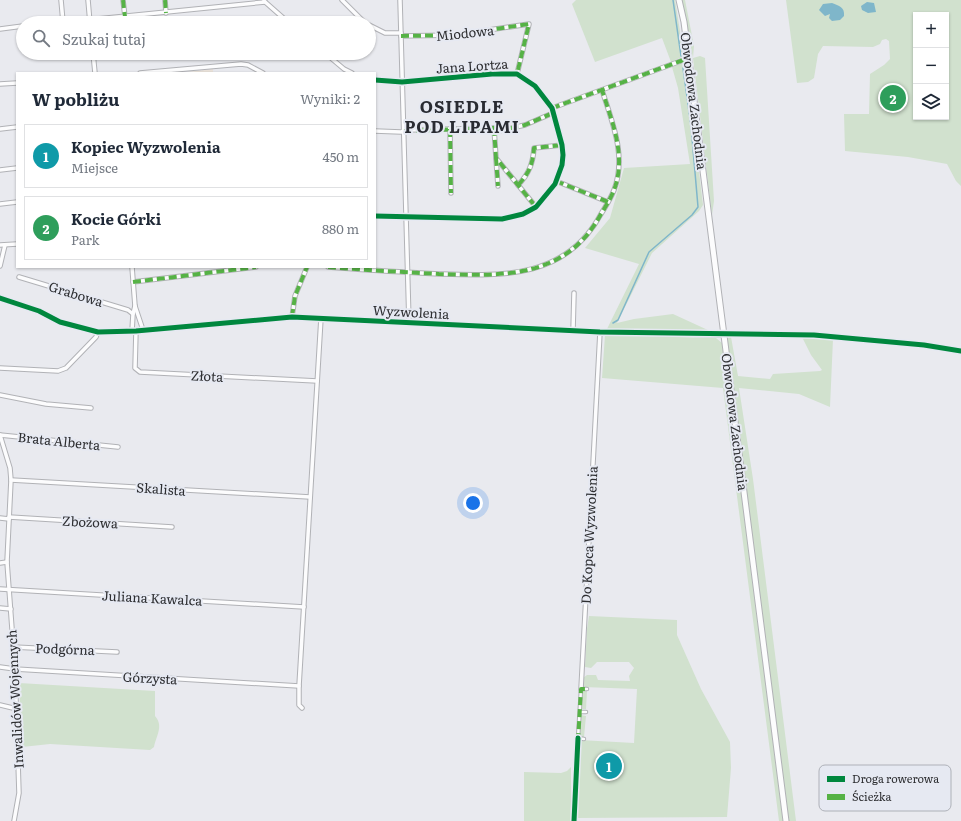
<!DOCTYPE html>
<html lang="pl">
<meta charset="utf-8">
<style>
body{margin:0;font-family:Literata,serif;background:#f2f2f3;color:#1f2937}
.controls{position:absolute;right:12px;top:12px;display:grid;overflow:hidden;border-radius:0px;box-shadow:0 1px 3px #0004}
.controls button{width:36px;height:36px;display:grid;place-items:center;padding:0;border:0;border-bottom:1px solid #e0e1e3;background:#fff;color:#1f2937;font:20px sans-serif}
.you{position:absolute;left:473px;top:503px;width:14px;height:14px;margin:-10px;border:3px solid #fff;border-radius:50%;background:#1a73e8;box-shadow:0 0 0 6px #1a73e833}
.badge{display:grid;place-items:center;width:26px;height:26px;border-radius:50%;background:#6f7074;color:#fff;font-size:13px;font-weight:700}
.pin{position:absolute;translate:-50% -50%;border:2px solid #fff;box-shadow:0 1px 4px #0006}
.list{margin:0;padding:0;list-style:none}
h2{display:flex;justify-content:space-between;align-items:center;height:52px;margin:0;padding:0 16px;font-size:17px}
h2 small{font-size:13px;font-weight:400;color:#747a83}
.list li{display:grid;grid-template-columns:26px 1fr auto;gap:12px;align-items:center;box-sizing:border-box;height:64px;margin:0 8px 8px;padding:0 8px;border:1px solid #e0e1e3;border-radius:0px}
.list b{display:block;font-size:15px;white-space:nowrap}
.list p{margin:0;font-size:13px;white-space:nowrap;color:#747a83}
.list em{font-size:13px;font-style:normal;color:#747a83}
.icon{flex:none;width:22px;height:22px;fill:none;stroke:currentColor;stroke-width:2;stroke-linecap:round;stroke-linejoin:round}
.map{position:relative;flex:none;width:961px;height:821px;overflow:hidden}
.search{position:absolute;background:#fff;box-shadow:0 1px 3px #0004;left:16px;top:16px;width:360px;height:44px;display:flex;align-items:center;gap:10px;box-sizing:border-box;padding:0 14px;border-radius:22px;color:#747a83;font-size:15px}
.panel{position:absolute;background:#fff;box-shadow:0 1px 3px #0004;left:16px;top:72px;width:360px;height:196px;border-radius:0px}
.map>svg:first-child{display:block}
</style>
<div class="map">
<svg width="961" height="821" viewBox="0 0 961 821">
<rect width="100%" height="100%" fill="#e9eaef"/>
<!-- education -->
<path fill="#ebe3db" d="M213,69V73H179Z"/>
<!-- green -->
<g fill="#d1e1ce" fill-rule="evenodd">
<path d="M576,0H675L684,56L671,62L662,38L595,62L572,4Z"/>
<path d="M682,0H685L694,46L693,58L700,56L705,58L714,201L712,215L693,58Z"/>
<path d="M786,0H961V186L956,181L947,164L908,157L845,151L844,114H869L870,74L884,65L890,59L889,41L886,39L882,40L880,44L873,47L823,46L818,54L814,78L808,82L797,83ZM916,15H946V117H916Z"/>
<path d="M686,62L703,205L699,211L652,253L617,323L634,319L673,314L710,331L607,329L639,264L585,248L610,218L624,168L690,164L678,88L672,67Z"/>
<path d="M605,335L716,338L722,343L783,821H779L723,388L602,378Z"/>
<path d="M731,337L738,376L770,379L773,374L820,371L822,370L811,355L802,337L833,339L830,407L799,394L739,388L753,479L796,821H789L782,775L727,342L728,338Z"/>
<path d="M589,616L677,620V635L701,689L730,742L731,768L727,817L577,818L575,821L580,740L634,743L637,689L583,687V678L587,675H596L598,680L630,681L629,676L634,668L629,662H597L591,668L585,667L587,629Z"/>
<path d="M19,683L155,691V716C164,726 156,736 154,747L150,750L50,744L22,747Z"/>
<path d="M583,691H587L586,709H582Z"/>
<path d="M581,715L586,716L584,737H580Z"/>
<path d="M571,767V821H524V772L561,773L567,771Z"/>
</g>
<!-- water -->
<g fill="#7fb6ca">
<path d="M867,2L874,3L876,12L868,13L862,10L861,6Z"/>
<path d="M832,3C839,6 845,7 844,16L840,20L832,21L829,18L830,14L825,16L819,10L823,4Z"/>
</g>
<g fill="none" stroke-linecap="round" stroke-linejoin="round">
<!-- stream -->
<g stroke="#7fb6ca" stroke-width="1.5">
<path d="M673,0L681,56"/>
<path d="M613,323L618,320L649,252L692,215L698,207L691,126L683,68"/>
</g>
<defs>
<g id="pedestrian">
<path d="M580,712H586"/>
<path d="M584,739L578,738L581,689H587"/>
</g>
<g id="minor">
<path d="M61,0L63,22"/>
<path d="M88,0L90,23"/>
<path d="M123,0L125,17"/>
<path d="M165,0L166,13"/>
<path d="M342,0L365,23"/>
<path d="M400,0L409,323"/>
<path d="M264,1L289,23"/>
<path d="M57,23L265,2"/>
<path d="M369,25L385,33H401"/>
<path d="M0,29L23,26"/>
<path d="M401,36L455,35L529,24L517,74"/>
<path d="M93,53L95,73"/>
<path d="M325,53L344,69L352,73"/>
<path d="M140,73L241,64L248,65L263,73"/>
<path d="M375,80L402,82L492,74H517L535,86L552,108L562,145L563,155L562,165L555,184L536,207L523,214L502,219L375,216"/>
<path d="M0,84L17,83"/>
<path d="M552,108L689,58"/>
<path d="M494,128L496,158L536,207"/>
<path d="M0,129L17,127"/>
<path d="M450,129L451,193"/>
<path d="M375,131L401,132L407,130L494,128L498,131L525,125L553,113"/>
<path d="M496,159L498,186"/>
<path d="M0,170L17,168"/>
<path d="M556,181L608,202"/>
<path d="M518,185C529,174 533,163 534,148L562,145"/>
<path d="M0,204L17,202"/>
<path d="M0,245L17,244"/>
<path d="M0,266L5,245"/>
<path d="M132,267L135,306L143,330"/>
<path d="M328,267C365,270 402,272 439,274C503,276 566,279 601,214C606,206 611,198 614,190C627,156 612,122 602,90"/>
<path d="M19,277L128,310L133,314"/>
<path d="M133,282L256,267"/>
<path d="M0,298L39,311L60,322L98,332L136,331L292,317L600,332L724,335"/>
<path d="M292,317L295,296L307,267"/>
<path d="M132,331L133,314L135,306"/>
<path d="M136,331L135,368L140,372L317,381"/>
<path d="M573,331L574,293"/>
<path d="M0,368L58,371L66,368L96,337L98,332"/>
<path d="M0,395L46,404L91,408"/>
<path d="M0,435L10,468L11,480L7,562L15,669L19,793L14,821"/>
<path d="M0,435L118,447"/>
<path d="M11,480L310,497"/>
<path d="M9,517L172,527"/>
<path d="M0,518L9,519"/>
<path d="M0,563L7,562"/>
<path d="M0,589L304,607"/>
<path d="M0,608L11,609"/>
<path d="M13,647L117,652"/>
<path d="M0,667L15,669L299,686"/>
<path d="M581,689L600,332"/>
<path d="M0,705L17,709"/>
<path d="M302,708L299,705V686L321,318"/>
</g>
<path id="secondary" d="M679,0L684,22L786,821"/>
</defs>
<!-- pedestrian casing -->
<use href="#pedestrian" stroke="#b1b2b6" stroke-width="4.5"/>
<!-- minor casing -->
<use href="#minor" stroke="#b1b2b6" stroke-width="5.5"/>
<!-- secondary casing -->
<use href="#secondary" stroke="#b1b2b6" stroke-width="7"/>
<!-- pedestrian -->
<use href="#pedestrian" stroke="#fcfcfd" stroke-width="2.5"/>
<!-- minor -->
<use href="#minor" stroke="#fcfcfd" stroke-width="3.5"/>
<!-- secondary -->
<use href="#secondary" stroke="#fcfcfd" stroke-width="5"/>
<!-- quiet -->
<g stroke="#56b246" stroke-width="4" stroke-dasharray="8 4" stroke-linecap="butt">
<path d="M123,0L125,17"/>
<path d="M165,0L166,13"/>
<path d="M401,36L455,35L529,24L517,74"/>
<path d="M552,108L689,58"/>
<path d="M494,128L496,158L536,207"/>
<path d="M450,129L451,193"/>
<path d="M404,131L494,128L498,131L525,125L553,113"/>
<path d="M496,158L498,186"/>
<path d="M556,181L608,202"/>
<path d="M518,185C529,174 533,163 534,148L562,145"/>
<path d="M328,267C365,270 402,272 439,274C503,276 566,279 601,214C606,206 611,198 614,190C627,156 612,122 602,90"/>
<path d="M133,282L256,267"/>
<path d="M292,317L295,296L307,267"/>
<path d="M578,741L581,689H587"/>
</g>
<defs>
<g id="cycleway">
<path d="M375,80L402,82L492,74H517L535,86L552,108L562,145L563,155L562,165L555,184L536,207L523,214L502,219L375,216"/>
<path d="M0,298L39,311L60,322L98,332L136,331L292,317L600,332L814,335L924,345L961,351"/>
<path d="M574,821L578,738"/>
</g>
</defs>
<!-- cycleway casing -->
<use href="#cycleway" stroke="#e6e9f2" stroke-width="8"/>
<!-- cycleway -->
<use href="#cycleway" stroke="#00873e" stroke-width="5"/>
</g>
<g text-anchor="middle" stroke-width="4" stroke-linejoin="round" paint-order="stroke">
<!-- street labels -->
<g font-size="13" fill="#2d2e31" stroke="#e6e9f2">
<text transform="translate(465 33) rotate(-6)" y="5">Miodowa</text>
<text transform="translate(472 66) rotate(-4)" y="5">Jana Lortza</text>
<text transform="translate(694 101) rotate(83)" y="5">Obwodowa Zachodnia</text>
<text transform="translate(76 294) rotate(17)" y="5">Grabowa</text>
<text transform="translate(411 312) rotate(3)" y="5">Wyzwolenia</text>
<text transform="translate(207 376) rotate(3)" y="5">Złota</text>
<text transform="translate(735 422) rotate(83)" y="5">Obwodowa Zachodnia</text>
<text transform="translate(59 441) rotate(6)" y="5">Brata Alberta</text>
<text transform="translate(161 489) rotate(4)" y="5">Skalista</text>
<text transform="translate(90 522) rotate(3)" y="5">Zbożowa</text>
<text transform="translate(589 535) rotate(-87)" y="5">Do Kopca Wyzwolenia</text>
<text transform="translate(152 598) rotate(3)" y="5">Juliana Kawalca</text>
<text transform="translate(65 649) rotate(2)" y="5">Podgórna</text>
<text transform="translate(150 678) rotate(3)" y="5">Górzysta</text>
<text transform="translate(15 699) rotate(-93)" y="5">Inwalidów Wojennych</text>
</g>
<!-- district labels -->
<g font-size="17" font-weight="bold" letter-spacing="1" fill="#292b32" stroke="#e6e9f2">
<text x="462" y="113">OSIEDLE<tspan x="462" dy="20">POD LIPAMI</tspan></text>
</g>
</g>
<!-- legend -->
<rect x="819" y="765" width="132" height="46" rx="6" fill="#e6e9f2" stroke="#aeb1b8" stroke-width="1"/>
<rect x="827" y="776" width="18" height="6" fill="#00873e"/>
<rect x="827" y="794" width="18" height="6" fill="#56b246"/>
<g font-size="11" fill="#2d2e31">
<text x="852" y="783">Droga rowerowa</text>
<text x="852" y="801">Ścieżka</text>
</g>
</svg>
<div class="controls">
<button>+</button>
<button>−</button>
<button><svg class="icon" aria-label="layers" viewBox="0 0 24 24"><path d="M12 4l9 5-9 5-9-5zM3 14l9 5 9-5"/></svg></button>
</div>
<div class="you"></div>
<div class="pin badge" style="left:609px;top:766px;background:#0f9aa8">1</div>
<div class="pin badge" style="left:893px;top:98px;background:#2e9e5b">2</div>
<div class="search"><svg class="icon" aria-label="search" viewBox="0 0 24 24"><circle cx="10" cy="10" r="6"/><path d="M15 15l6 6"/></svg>Szukaj tutaj</div>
<section class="panel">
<h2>W pobliżu<small>Wyniki: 2</small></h2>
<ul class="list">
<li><span class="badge" style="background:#0f9aa8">1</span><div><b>Kopiec Wyzwolenia</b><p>Miejsce</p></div><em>450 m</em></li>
<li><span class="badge" style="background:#2e9e5b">2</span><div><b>Kocie Górki</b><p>Park</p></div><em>880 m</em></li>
</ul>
</section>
</div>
